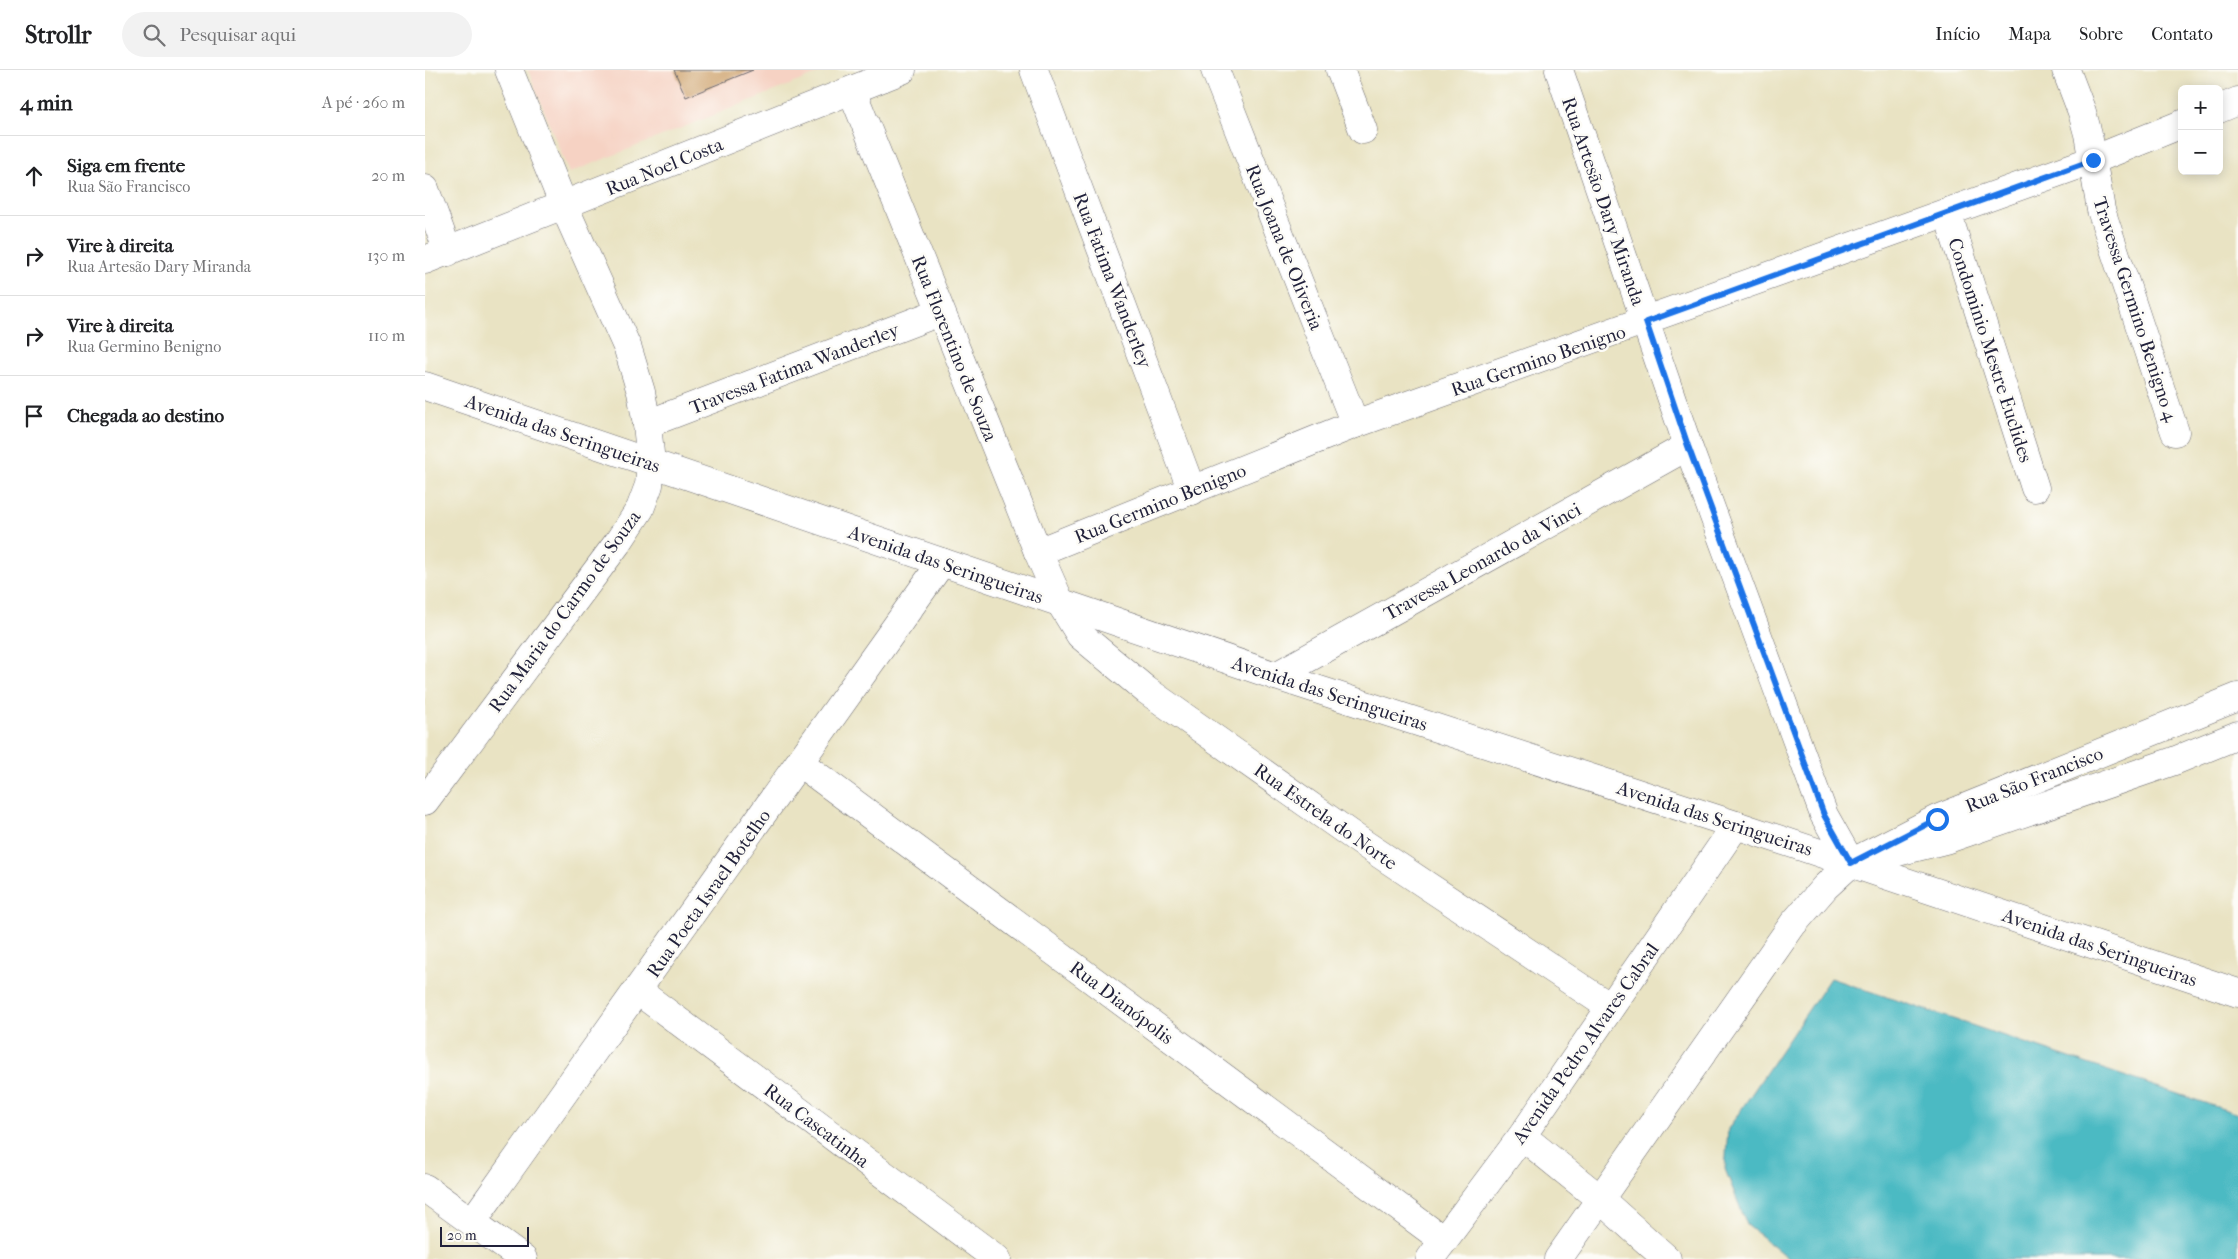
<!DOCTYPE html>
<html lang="pt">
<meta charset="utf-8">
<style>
body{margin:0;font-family:"IM FELL French Canon",serif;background:#f2f2f2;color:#202124}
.controls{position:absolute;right:15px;top:15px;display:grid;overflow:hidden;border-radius:8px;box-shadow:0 2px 12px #0003}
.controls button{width:45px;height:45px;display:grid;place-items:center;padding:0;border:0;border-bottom:1px solid #e0e0e0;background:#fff;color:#202124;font:25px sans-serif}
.scale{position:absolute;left:15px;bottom:12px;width:89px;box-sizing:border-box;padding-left:5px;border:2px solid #22223b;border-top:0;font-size:14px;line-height:18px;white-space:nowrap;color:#22223b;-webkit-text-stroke:4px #fdfcf7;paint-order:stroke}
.stop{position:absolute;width:15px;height:15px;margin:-11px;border:4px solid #1a73e8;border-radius:50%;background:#fff}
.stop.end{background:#1a73e8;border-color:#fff;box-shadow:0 1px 5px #0008}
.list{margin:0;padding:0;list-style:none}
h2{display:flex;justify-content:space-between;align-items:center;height:65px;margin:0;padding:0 20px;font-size:21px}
h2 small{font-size:16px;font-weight:400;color:#757577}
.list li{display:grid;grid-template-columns:32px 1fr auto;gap:15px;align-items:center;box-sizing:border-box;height:80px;padding:0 20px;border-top:1px solid #e0e0e0}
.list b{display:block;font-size:19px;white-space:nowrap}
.list p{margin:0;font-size:16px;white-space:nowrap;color:#757577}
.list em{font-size:16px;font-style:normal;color:#757577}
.icon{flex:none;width:28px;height:28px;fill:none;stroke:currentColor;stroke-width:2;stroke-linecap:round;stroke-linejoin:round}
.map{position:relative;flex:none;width:1813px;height:1189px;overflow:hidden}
header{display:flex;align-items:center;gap:30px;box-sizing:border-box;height:70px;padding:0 25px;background:#fff;border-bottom:1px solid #e0e0e0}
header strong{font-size:24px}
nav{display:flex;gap:28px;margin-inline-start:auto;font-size:18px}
.search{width:350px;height:45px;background:#f2f2f2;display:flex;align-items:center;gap:12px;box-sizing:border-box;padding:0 18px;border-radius:28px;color:#757577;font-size:19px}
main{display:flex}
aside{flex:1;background:#fff}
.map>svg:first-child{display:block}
</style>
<header>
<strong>Strollr</strong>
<div class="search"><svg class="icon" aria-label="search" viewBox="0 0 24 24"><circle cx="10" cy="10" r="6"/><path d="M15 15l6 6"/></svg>Pesquisar aqui</div>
<nav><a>Início</a><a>Mapa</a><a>Sobre</a><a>Contato</a></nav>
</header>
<main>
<aside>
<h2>4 min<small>A pé · 260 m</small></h2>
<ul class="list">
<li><svg class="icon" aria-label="ahead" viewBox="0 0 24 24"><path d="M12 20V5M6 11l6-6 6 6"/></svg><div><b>Siga em frente</b><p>Rua São Francisco</p></div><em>20 m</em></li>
<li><svg class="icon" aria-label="right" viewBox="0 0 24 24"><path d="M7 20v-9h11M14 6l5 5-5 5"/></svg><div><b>Vire à direita</b><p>Rua Artesão Dary Miranda</p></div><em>130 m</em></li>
<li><svg class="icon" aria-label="right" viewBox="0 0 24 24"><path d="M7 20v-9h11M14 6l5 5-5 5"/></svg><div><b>Vire à direita</b><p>Rua Germino Benigno</p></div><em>110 m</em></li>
<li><svg class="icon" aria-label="arrive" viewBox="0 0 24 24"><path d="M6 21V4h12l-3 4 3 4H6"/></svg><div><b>Chegada ao destino</b></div></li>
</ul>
</aside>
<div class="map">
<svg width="1813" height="1189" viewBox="0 0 1813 1189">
<rect width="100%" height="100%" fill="#fdfcf7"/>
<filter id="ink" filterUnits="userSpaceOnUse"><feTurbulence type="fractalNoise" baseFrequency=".02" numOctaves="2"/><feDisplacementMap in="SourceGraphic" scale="10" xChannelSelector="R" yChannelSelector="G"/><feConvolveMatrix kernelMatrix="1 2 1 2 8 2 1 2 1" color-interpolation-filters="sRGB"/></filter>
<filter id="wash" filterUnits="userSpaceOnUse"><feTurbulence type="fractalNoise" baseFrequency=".0096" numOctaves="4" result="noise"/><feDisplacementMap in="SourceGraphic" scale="20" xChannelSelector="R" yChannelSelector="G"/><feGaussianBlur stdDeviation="1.12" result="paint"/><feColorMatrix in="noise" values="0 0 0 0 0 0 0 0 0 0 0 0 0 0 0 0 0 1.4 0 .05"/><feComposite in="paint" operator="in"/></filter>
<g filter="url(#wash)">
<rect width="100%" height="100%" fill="#e9e3c3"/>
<!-- built -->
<path fill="#f6d2c3" d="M103,0H402L144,103Z"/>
<!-- water -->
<path fill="#4cbac3" stroke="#376e7f" d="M1405,908L1813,1044V1189H1364L1322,1155L1300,1099L1303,1059Z"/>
<g id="blocks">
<!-- building -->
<path fill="#cc9f67" d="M249,0H328L261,27Z"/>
</g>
</g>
<g filter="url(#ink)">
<use href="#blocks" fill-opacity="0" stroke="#68666b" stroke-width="1"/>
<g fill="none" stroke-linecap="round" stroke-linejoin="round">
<defs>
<g id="minor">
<path d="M609,0L767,421"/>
<path d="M790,0L930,354"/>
<path d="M915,0L938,60"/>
<path d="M1134,0L1263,376L1399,745L1426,793"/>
<path d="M1641,0L1657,42L1663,64L1676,140L1750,362"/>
<path d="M427,21L613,482L636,534L655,565L721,620L935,771L1185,937"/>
<path d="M1794,39L1813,31"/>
<path d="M0,119L23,182"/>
<path d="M1522,142L1610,418"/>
<path d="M0,190L477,0"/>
<path d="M0,316L851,606L1311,755L1813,923"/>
<path d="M222,354L515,242"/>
<path d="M613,482L930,354L1668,90L1757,54"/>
<path d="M851,606L1263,376"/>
<path d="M375,693L1018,1170"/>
<path d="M0,731L194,471L215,439L224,415L226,393L222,354L216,322L203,279L139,136L84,0"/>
<path d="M1469,783L1520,770L1749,691L1813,665"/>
<path d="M213,921L572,1189"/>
<path d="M1097,1066L1175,1129L1242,1189"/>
<path d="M0,1118L98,1189"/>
<path d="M47,1152L517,492"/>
<path d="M1005,1189L1097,1066L1311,755"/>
<path d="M1133,1189L1368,854L1400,817L1426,793L1512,749L1813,627"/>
</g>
</defs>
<!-- minor casing -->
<use href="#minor" stroke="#68666b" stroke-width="29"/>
<!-- minor -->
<use href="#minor" stroke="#fff" stroke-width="28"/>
</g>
</g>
<g fill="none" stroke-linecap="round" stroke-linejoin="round" filter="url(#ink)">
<!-- route -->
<path stroke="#1a73e8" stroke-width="6" d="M1512,749L1426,793L1399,745L1263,376L1221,252L1668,90"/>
</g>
<g text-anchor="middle" stroke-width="5" stroke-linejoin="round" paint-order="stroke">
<!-- street labels -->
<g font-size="19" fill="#22223b" stroke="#fdfcf7">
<text transform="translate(239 96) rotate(-22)" y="7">Rua Noel Costa</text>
<text transform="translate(1179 131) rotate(71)" y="7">Rua Artesão Dary Miranda</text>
<text transform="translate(860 177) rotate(68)" y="7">Rua Joana de Oliveria</text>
<text transform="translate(688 210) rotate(69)" y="7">Rua Fatima Wanderley</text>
<text transform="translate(1711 239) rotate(72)" y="7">Travessa Germino Benigno 4</text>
<text transform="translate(530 278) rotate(68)" y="7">Rua Florentino de Souza</text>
<text transform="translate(1566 280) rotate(72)" y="7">Condominio Mestre Euclides</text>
<text transform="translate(1113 290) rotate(-19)" y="7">Rua Germino Benigno</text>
<text transform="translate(369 298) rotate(-21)" y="7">Travessa Fatima Wanderley</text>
<text transform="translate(138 363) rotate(19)" y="7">Avenida das Seringueiras</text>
<text transform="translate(735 433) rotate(-22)" y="7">Rua Germino Benigno</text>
<text transform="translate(1057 491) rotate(-29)" y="7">Travessa Leonardo da Vinci</text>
<text transform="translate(521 494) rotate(19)" y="7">Avenida das Seringueiras</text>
<text transform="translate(139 541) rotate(-54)" y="7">Rua Maria do Carmo de Souza</text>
<text transform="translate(905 623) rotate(18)" y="7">Avenida das Seringueiras</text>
<text transform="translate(1609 709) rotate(-22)" y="7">Rua São Francisco</text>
<text transform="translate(901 746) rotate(35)" y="7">Rua Estrela do Norte</text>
<text transform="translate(1290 748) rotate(18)" y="7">Avenida das Seringueiras</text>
<text transform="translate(283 823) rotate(-55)" y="7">Rua Poeta Israel Botelho</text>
<text transform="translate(1675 877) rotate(19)" y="7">Avenida das Seringueiras</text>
<text transform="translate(697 932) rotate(37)" y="7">Rua Dianópolis</text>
<text transform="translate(1160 973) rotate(-55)" y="7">Avenida Pedro Alvares Cabral</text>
<text transform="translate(392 1055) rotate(37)" y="7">Rua Cascatinha</text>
</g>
</g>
</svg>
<div class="controls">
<button>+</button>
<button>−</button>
</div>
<div class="scale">20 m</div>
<div class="stop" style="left:1512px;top:749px"></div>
<div class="stop end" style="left:1668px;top:90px"></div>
</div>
</main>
